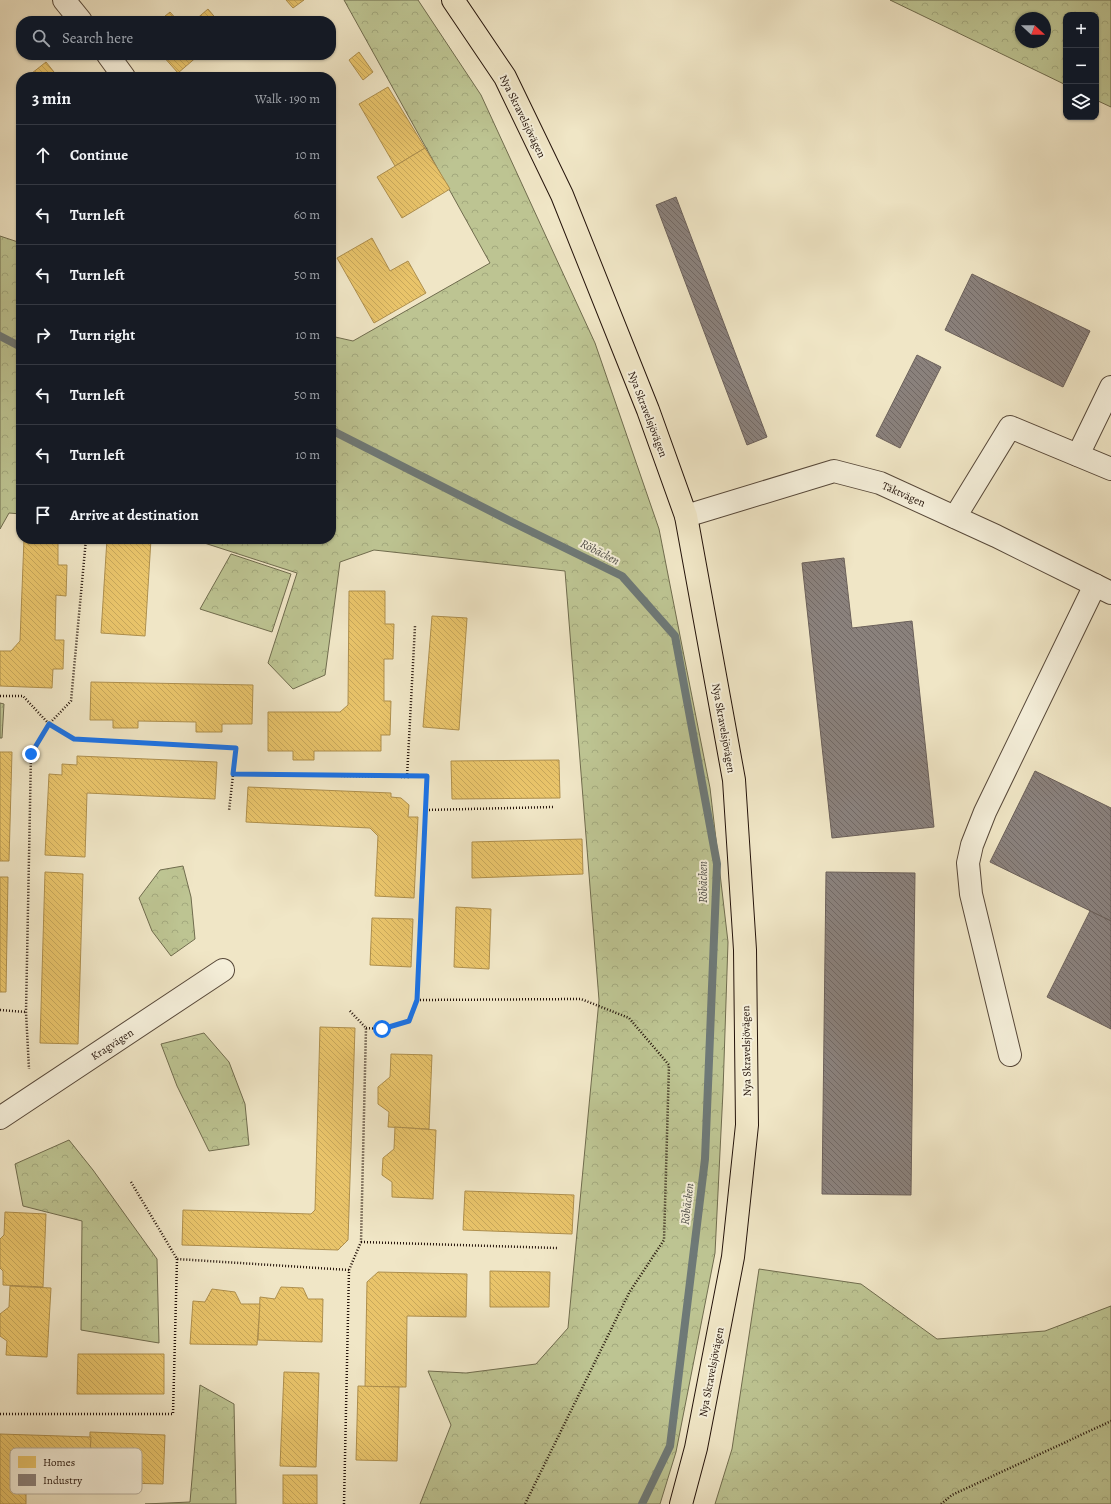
<!DOCTYPE html>
<meta charset="utf-8">
<style>
body{margin:0;font-family:Alegreya,serif;background:#242831;color:#f1f3f6}
.controls{position:absolute;right:12px;top:12px;display:grid;overflow:hidden;border-radius:8px;box-shadow:0 1px 3px #0004}
.controls button{width:36px;height:36px;display:grid;place-items:center;padding:0;border:0;border-bottom:1px solid #363941;background:#171b24;color:#f1f3f6;font:20px sans-serif}
.compass{position:absolute;left:1015px;top:12px;width:36px;height:36px;border-radius:50%;background:#171b24;box-shadow:0 1px 3px #0004;rotate:111deg}
.stop{position:absolute;width:12px;height:12px;margin:-9px;border:3px solid #1a73e8;border-radius:50%;background:#fff}
.stop.end{background:#1a73e8;border-color:#fff;box-shadow:0 1px 4px #0008}
.list{margin:0;padding:0;list-style:none}
h2{display:flex;justify-content:space-between;align-items:center;height:52px;margin:0;padding:0 16px;font-size:17px}
h2 small{font-size:13px;font-weight:400;color:#9ea1a6}
.list li{display:grid;grid-template-columns:26px 1fr auto;gap:12px;align-items:center;box-sizing:border-box;height:60px;padding:0 16px;border-top:1px solid #363941}
.list b{display:block;font-size:15px;white-space:nowrap}
.list em{font-size:13px;font-style:normal;color:#9ea1a6}
.icon{flex:none;width:22px;height:22px;fill:none;stroke:currentColor;stroke-width:2;stroke-linecap:round;stroke-linejoin:round}
.map{position:relative;flex:none;width:1111px;height:1504px;overflow:hidden}
.search{position:absolute;background:#171b24;box-shadow:0 1px 3px #0004;left:16px;top:16px;width:320px;height:44px;display:flex;align-items:center;gap:10px;box-sizing:border-box;padding:0 14px;border-radius:16px;color:#9ea1a6;font-size:15px}
.panel{position:absolute;background:#171b24;box-shadow:0 1px 3px #0004;left:16px;top:72px;width:320px;height:472px;border-radius:16px}
.map>svg:first-child{display:block}
</style>
<div class="map">
<svg width="1111" height="1504" viewBox="0 0 1111 1504">
<defs>
<pattern id="forest-crowns" width="20" height="18" patternUnits="userSpaceOnUse"><rect width="20" height="18" fill="#bdc492"/><path d="M2 6a3 3 0 1 1 6 0M12 15a3 3 0 1 1 6 0" fill="none" stroke="#a2a87d"/></pattern>
<pattern id="homes-back-hatch" width="6" height="6" patternUnits="userSpaceOnUse"><rect width="6" height="6" fill="#e9c46a"/><path d="M-1 5l2 2M0 0l6 6M5-1l2 2" fill="none" stroke="#c8a85b"/></pattern>
<pattern id="industry-back-hatch" width="6" height="6" patternUnits="userSpaceOnUse"><rect width="6" height="6" fill="#8a817c"/><path d="M-1 5l2 2M0 0l6 6M5-1l2 2" fill="none" stroke="#716864"/></pattern>
</defs>
<rect width="100%" height="100%" fill="#f0e6c6"/>
<filter id="stains"><feTurbulence type="fractalNoise" baseFrequency=".005" numOctaves="4"/><feColorMatrix values="0 0 0 0 .2 0 0 0 0 .09 0 0 0 0 .02 0 0 0 .5 -.17"/></filter>
<radialGradient id="worn" r=".72"><stop offset=".6" stop-color="#630" stop-opacity="0"/><stop offset="1" stop-color="#630" stop-opacity=".3"/></radialGradient>
<!-- forest -->
<g fill="url(#forest-crowns)" stroke="#706c4e" fill-rule="evenodd">
<path d="M344,0H418L481,95L595,343L659,529L710,788L728,942L723,1091L715,1253L676,1452L660,1504H420L451,1425L428,1371L466,1373L536,1364L568,1328L599,1000L565,571L374,550L340,562L325,675L293,689L268,663L297,573L192,539H331V336L353,341L490,263Z"/>
<path d="M890,0H1111V107L1096,100V15H1066V85ZM1021,18H1045V42H1021Z"/>
<path d="M0,236L21,243V514L9,513L0,529Z"/>
<path d="M231,554L291,574L272,632L200,609Z"/>
<path d="M0,703L4,704L2,738H0Z"/>
<path d="M183,866L191,897L195,939L171,956L152,931L139,898L160,870Z"/>
<path d="M204,1033L229,1062L245,1104L249,1145L209,1151L177,1086L161,1044Z"/>
<path d="M69,1140L93,1170L157,1259L159,1343L81,1330L82,1221L23,1206L15,1164Z"/>
<path d="M759,1269L861,1284L937,1339L1045,1331L1111,1306V1504H715L732,1449Z"/>
<path d="M200,1385L234,1404L236,1504H145L190,1502Z"/>
</g>
<!-- homes -->
<g fill="url(#homes-back-hatch)" stroke="#ae8f4d">
<path d="M286,0H304L293,8Z"/>
<path d="M208,9L218,21H194Z"/>
<path d="M170,12L178,21H159Z"/>
<path d="M359,52L373,72L363,80L349,60Z"/>
<path d="M162,55H199L178,73Z"/>
<path d="M46,62L58,77H27Z"/>
<path d="M388,87L425,148L395,166L359,104Z"/>
<path d="M425,148L450,189L402,218L377,177Z"/>
<path d="M372,238L390,271L408,261L426,293L374,323L337,258Z"/>
<path d="M24,539H58V565H67L66,596L56,595L55,640H64L63,669H53L52,688L0,686V651H11L20,641Z"/>
<path d="M107,539H151L145,636L101,633Z"/>
<path d="M349,591H385V624H394L393,659H384V701H391L390,735H381V751H314V760H293V751H268V712H340L348,705Z"/>
<path d="M432,616L467,618L459,730L423,727Z"/>
<path d="M91,682L253,685L252,724H222V732H196V722L138,721V728H113V720H90Z"/>
<path d="M0,752H12L9,861H0Z"/>
<path d="M77,756L217,762L215,799L87,793L85,857L45,855L49,774L62,775V764L77,765Z"/>
<path d="M559,760L560,798L452,799L451,761Z"/>
<path d="M248,787L391,793V797L401,798L409,805L408,817H418L414,898L375,896L378,836L370,828L246,822Z"/>
<path d="M582,839L583,874L472,878V842Z"/>
<path d="M45,872L83,874L78,1044L40,1043Z"/>
<path d="M0,877H8L6,992H0Z"/>
<path d="M456,907L491,909L489,969L454,967Z"/>
<path d="M372,918L413,919L411,967L370,965Z"/>
<path d="M320,1027L355,1028L348,1240L338,1250L182,1245L183,1210L311,1214L315,1210Z"/>
<path d="M391,1054L432,1055L429,1129L388,1127L389,1112L378,1104V1087L390,1077Z"/>
<path d="M395,1127L436,1130L433,1199L392,1197V1182L382,1175L383,1158L394,1149Z"/>
<path d="M465,1191L574,1195L572,1234L463,1230Z"/>
<path d="M5,1212L46,1214L43,1287L3,1285V1271L0,1268V1239L4,1235Z"/>
<path d="M490,1271L550,1272L549,1307H490Z"/>
<path d="M378,1272L467,1274L466,1317L407,1316L406,1387H365L367,1282Z"/>
<path d="M10,1286L51,1288L47,1357L6,1355L7,1341L0,1336V1314L9,1307Z"/>
<path d="M281,1287L303,1288L308,1299H323L322,1342L258,1340L260,1297L275,1299Z"/>
<path d="M212,1289L235,1292L241,1304H260L257,1345L190,1344L193,1301L205,1302Z"/>
<path d="M78,1354H164V1394H77Z"/>
<path d="M284,1372L319,1373L316,1467L280,1466Z"/>
<path d="M358,1386L399,1387L397,1461L356,1460Z"/>
<path d="M90,1432L165,1435L163,1484L89,1482Z"/>
<path d="M0,1434L91,1437L88,1489L26,1487V1504H0Z"/>
<rect x="283" y="1475" width="34" height="29"/>
</g>
<!-- industry -->
<g fill="url(#industry-back-hatch)" stroke="#6b605a">
<path d="M676,197L767,437L747,445L656,205Z"/>
<path d="M972,274L1090,331L1063,387L945,330Z"/>
<path d="M917,355L941,367L900,448L876,436Z"/>
<path d="M844,558L852,628L912,621L934,827L832,838L802,563Z"/>
<path d="M1035,771L1111,808V921L990,862Z"/>
<path d="M826,872L915,873L911,1195L822,1194Z"/>
<path d="M1090,911L1111,921V1029L1047,997Z"/>
</g>
<g fill="none" stroke-linecap="round" stroke-linejoin="round">
<!-- stream -->
<g stroke="#6e7977" stroke-width="8">
<path d="M0,336L21,347"/>
<path d="M331,430L518,525L622,576L675,636L717,864L705,1159L670,1446L642,1504"/>
</g>
<defs>
<g id="minor">
<path d="M64,0L81,21"/>
<path d="M108,55L124,77"/>
<path d="M1078,455L1111,387"/>
<path d="M686,516L834,471L880,483L996,536L1111,593"/>
<path d="M955,517L1010,427L1111,469"/>
<path d="M1010,1055L971,894L968,863L972,845L985,812L1095,585"/>
<path d="M0,1118L223,970"/>
</g>
<path id="major" d="M453,0L505,77L562,195L648,410L686,516L734,780L745,950L747,1125L733,1257L696,1448L681,1504"/>
</defs>
<!-- minor casing -->
<use href="#minor" stroke="#574839" stroke-width="24"/>
<!-- major casing -->
<use href="#major" stroke="#24130a" stroke-width="24"/>
<!-- path -->
<g stroke="#24130a" stroke-width="2.5" stroke-dasharray="1 2" stroke-linecap="butt">
<path d="M86,539L71,701L49,724L74,739L236,748L229,811"/>
<path d="M0,696H23L49,724L31,754L26,1012L29,1069"/>
<path d="M233,774L407,777L415,626"/>
<path d="M426,810L553,807"/>
<path d="M417,1000L581,999L629,1018L669,1065L664,1240L629,1293L525,1504"/>
<path d="M0,1010L26,1012"/>
<path d="M366,1028L382,1029L409,1021L417,1000L427,776L407,777"/>
<path d="M131,1182L177,1259L349,1270"/>
<path d="M361,1242L557,1248"/>
<path d="M0,1414H173L177,1259"/>
<path d="M344,1504L349,1270L361,1242L366,1028L349,1010"/>
<path d="M941,1504L952,1495L1111,1421"/>
</g>
<!-- minor -->
<use href="#minor" stroke="#f5efda" stroke-width="22"/>
<!-- major -->
<use href="#major" stroke="#f0e6c6" stroke-width="22"/>
</g>
<g fill="none" stroke-linecap="round" stroke-linejoin="round">
<!-- route -->
<path stroke="#1a73e8" stroke-width="5" d="M31,754L49,724L74,739L236,748L233,774L427,776L417,1000L409,1021L382,1029"/>
</g>
<g text-anchor="middle" stroke-width="4" stroke-linejoin="round" paint-order="stroke">
<!-- street labels -->
<g font-size="11" fill="#24130a" stroke="#f5efda">
<text transform="translate(523 116) rotate(64)" y="4">Nya Skravelsjövägen</text>
<text transform="translate(648 414) rotate(69)" y="4">Nya Skravelsjövägen</text>
<text transform="translate(904 494) rotate(24)" y="4">Täktvägen</text>
<text transform="translate(724 728) rotate(80)" y="4">Nya Skravelsjövägen</text>
<text transform="translate(112 1044) rotate(-33)" y="4">Kragvägen</text>
<text transform="translate(746 1051) rotate(-91)" y="4">Nya Skravelsjövägen</text>
<text transform="translate(711 1372) rotate(-79)" y="4">Nya Skravelsjövägen</text>
</g>
<!-- water labels -->
<g font-size="12" font-style="italic" fill="#4f4e49" stroke="#f5efda">
<text transform="translate(600 552) rotate(27)" y="4">Röbäcken</text>
<text transform="translate(703 882) rotate(-90)" y="4">Röbäcken</text>
<text transform="translate(687 1204) rotate(-83)" y="4">Röbäcken</text>
</g>
</g>
<!-- legend -->
<rect x="10" y="1448" width="132" height="46" rx="6" fill="#f5efda" stroke="#b6ad9c" stroke-width="1"/>
<rect x="18" y="1456" width="18" height="12" fill="#e9c46a"/>
<rect x="18" y="1474" width="18" height="12" fill="#8a817c"/>
<g font-size="11" fill="#24130a">
<text x="43" y="1466">Homes</text>
<text x="43" y="1484">Industry</text>
</g>
<rect width="100%" height="100%" filter="url(#stains)"/>
<rect width="100%" height="100%" fill="url(#worn)"/>
</svg>
<div class="controls">
<button>+</button>
<button>−</button>
<button><svg class="icon" aria-label="layers" viewBox="0 0 24 24"><path d="M12 4l9 5-9 5-9-5zM3 14l9 5 9-5"/></svg></button>
</div>
<svg class="compass" viewBox="-18 -18 36 36"><path d="M0-13l5 13h-10z" fill="#e53935"/><path d="M0 13l5-13h-10z" fill="#9ea1a6"/></svg>
<div class="stop" style="left:382px;top:1029px"></div>
<div class="stop end" style="left:31px;top:754px"></div>
<div class="search"><svg class="icon" aria-label="search" viewBox="0 0 24 24"><circle cx="10" cy="10" r="6"/><path d="M15 15l6 6"/></svg>Search here</div>
<section class="panel">
<h2>3 min<small>Walk · 190 m</small></h2>
<ul class="list">
<li><svg class="icon" aria-label="ahead" viewBox="0 0 24 24"><path d="M12 20V5M6 11l6-6 6 6"/></svg><div><b>Continue</b></div><em>10 m</em></li>
<li><svg class="icon" aria-label="left" viewBox="0 0 24 24"><path d="M17 20v-9H6M10 6l-5 5 5 5"/></svg><div><b>Turn left</b></div><em>60 m</em></li>
<li><svg class="icon" aria-label="left" viewBox="0 0 24 24"><path d="M17 20v-9H6M10 6l-5 5 5 5"/></svg><div><b>Turn left</b></div><em>50 m</em></li>
<li><svg class="icon" aria-label="right" viewBox="0 0 24 24"><path d="M7 20v-9h11M14 6l5 5-5 5"/></svg><div><b>Turn right</b></div><em>10 m</em></li>
<li><svg class="icon" aria-label="left" viewBox="0 0 24 24"><path d="M17 20v-9H6M10 6l-5 5 5 5"/></svg><div><b>Turn left</b></div><em>50 m</em></li>
<li><svg class="icon" aria-label="left" viewBox="0 0 24 24"><path d="M17 20v-9H6M10 6l-5 5 5 5"/></svg><div><b>Turn left</b></div><em>10 m</em></li>
<li><svg class="icon" aria-label="arrive" viewBox="0 0 24 24"><path d="M6 21V4h12l-3 4 3 4H6"/></svg><div><b>Arrive at destination</b></div></li>
</ul>
</section>
</div>
